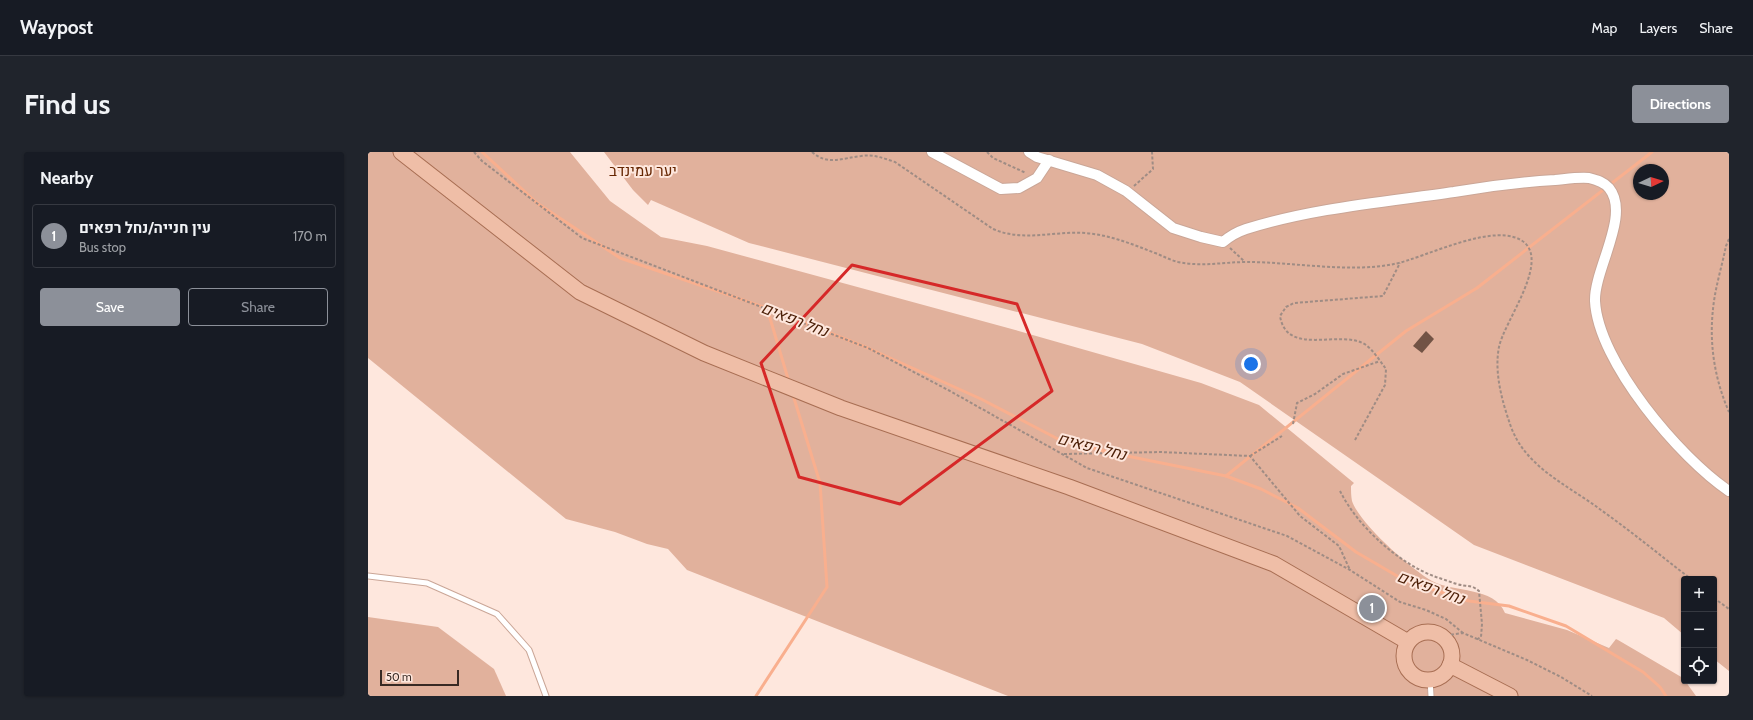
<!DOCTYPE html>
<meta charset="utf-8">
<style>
body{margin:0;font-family:Cabin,Heebo,sans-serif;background:#20242c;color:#f1f3f6}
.controls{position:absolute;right:12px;bottom:12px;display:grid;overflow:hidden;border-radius:4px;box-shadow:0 1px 3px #0004}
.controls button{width:36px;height:36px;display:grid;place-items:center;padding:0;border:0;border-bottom:1px solid #363941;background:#171b24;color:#f1f3f6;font:20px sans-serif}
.compass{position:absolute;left:1265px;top:12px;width:36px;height:36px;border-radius:50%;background:#171b24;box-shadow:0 1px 3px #0004;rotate:86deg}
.scale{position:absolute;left:12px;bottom:10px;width:79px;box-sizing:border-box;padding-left:4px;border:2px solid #382a24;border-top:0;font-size:11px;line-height:14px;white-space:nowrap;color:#382a24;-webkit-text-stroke:3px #fee7dd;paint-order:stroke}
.you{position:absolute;left:883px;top:212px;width:14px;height:14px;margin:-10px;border:3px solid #fff;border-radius:50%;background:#1a73e8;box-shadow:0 0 0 6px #1a73e833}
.badge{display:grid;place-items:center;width:26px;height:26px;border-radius:50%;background:#8c9099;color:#fff;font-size:13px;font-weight:700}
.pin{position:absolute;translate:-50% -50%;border:2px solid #fff;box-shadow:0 1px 4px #0006}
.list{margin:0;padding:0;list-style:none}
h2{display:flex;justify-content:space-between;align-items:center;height:52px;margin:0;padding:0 16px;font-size:17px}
h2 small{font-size:13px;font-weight:400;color:#9ea1a6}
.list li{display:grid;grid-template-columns:26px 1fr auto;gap:12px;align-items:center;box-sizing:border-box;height:64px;margin:0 8px 8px;padding:0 8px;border:1px solid #363941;border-radius:4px}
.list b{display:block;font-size:15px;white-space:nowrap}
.list p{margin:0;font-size:13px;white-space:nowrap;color:#9ea1a6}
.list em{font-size:13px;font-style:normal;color:#9ea1a6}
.actions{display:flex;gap:8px;padding:12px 16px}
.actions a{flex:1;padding:9px 0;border:1px solid #8c9099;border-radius:4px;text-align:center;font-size:14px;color:#8c9099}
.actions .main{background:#8c9099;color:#fff}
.icon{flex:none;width:22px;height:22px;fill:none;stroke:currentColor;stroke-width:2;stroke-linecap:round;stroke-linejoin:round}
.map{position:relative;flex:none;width:1361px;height:544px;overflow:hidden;border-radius:4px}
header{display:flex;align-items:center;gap:24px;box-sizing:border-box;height:56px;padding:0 20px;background:#171b24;border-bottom:1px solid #363941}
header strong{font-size:19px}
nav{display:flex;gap:22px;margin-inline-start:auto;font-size:14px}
.intro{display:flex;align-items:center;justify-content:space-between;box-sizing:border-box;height:96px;padding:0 24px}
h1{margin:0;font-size:28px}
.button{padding:10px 18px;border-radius:4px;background:#8c9099;color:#fff;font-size:14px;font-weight:700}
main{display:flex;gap:24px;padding:0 24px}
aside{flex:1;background:#171b24;border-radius:4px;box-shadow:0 1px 3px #0004}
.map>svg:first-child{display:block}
</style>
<header>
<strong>Waypost</strong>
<nav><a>Map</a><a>Layers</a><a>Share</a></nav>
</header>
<div class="intro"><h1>Find us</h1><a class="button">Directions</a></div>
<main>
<aside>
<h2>Nearby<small></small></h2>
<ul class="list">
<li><span class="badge">1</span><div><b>עין חנייה/נחל רפאים</b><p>Bus stop</p></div><em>170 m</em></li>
</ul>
<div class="actions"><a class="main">Save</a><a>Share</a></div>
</aside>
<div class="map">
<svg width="1361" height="544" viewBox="0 0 1361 544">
<rect width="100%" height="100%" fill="#fee7dd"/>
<!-- green -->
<g fill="#e1b19c" fill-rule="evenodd">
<path d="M0,0H202L242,49L293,85L339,94L640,176L833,231L891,253L986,331L983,334C983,339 983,344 984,349C991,371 1044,418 1064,429C1086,441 1126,434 1137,461L1199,478L1241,496L1248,487L1250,488L1315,526L1328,544H640L319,418L300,397L279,392L247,380L198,367L0,206Z"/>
<path d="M236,0H1361V519L1346,507V427H1316V483L1296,466L1106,393L872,230L774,192L381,91L283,48L280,53L265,38ZM1271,18H1295V42H1271Z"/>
<path d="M0,465L70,475L126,517L138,544H0Z"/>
</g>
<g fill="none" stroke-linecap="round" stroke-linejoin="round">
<!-- stream -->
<g stroke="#f9af8e" stroke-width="3">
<path d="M114,0L169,51L252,106L399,156L500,196L613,247L690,287L744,301L858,324L893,337L930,356L988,400L1036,428L1101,449L1141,454L1198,474L1275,520L1292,535L1298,544"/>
<path d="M399,156L421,230"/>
<path d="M858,324L1038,179L1109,136L1284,0"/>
<path d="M388,544L459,435L452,331L425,243"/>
</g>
</g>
<!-- building -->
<path fill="#725345" d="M1058,179L1066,187L1054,201L1045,194Z"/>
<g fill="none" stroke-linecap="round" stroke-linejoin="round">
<defs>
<g id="service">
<path d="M0,424L59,431L129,462L161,498L178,544"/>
<path d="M1062,527L1063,544"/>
</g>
<g id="minor">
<path d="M564,0L633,37L651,36L669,26L681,8"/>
<path d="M661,0L669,5L729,23L758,39L805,76L833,85L855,90C862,84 869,80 878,77C945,56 1017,50 1086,40C1120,34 1153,30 1187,28C1198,27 1211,25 1221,26C1229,28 1236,30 1241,36C1263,63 1226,117 1227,149C1230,210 1312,306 1361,339"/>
</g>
<g id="primary">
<path d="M33,0L212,140L336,201L473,256L701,335L906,412L1040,490"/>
<circle cx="1060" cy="504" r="24"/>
<path d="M1082,513L1142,544"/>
</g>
</defs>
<!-- service casing -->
<use href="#service" stroke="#caa697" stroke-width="7"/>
<!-- minor casing -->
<use href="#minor" stroke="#caa697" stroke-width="12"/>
<!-- primary casing -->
<use href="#primary" stroke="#a86e53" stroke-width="17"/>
<!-- path -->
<g stroke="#9f8c84" stroke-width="2" stroke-dasharray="3 2" stroke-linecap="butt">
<path d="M106,0L114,9L214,86L500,196L582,239L719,316L919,384L982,418L1032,450L1058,458L1078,467L1095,481"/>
<path d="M444,0C460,14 474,6 493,4C505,2 515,6 527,10L625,77C655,90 685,79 717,81C742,83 764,92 787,101C795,104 802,108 810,110C835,115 855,110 879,110C924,110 982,121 1026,112C1057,106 1130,67 1157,91C1180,113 1136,170 1131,195C1126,220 1134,249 1142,272C1156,315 1200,333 1233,358C1264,380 1293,404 1323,427"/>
<path d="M619,0L625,6L658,21"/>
<path d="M766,34L785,17L784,0"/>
<path d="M1361,87L1358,94C1354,114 1347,136 1345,157C1341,193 1347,228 1361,260"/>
<path d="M862,96L876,109"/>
<path d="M925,272L929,251L947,242L975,222L1012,209"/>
<path d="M987,288L1017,233L1018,217C1012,209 1005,198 998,193C973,176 919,206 912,164L918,155L926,151L1015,144L1032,111"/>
<path d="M696,302L792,300L882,304L932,364L971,394L982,418"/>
<path d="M882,304L914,284"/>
<path d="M972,339C990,375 1030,411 1068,425C1075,427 1082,430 1089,432C1098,435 1103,432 1111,439L1114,472L1113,485L1108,488"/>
<path d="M1346,446L1361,457"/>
<path d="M1073,484L1095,481L1159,508L1193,525L1224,544"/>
</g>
<!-- service -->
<use href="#service" stroke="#fff" stroke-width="5"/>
<!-- minor -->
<use href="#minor" stroke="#fff" stroke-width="10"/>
<!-- primary -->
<use href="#primary" stroke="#efbea7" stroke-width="15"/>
</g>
<!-- marked area -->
<path fill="none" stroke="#d62828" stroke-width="3" stroke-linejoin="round" d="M484,113L649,152L684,239L532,352L431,325L393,211Z"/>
<g text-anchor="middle" stroke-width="4" stroke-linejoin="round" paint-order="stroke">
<!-- park labels -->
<g font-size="15" fill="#652500" stroke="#fee7dd">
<text x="275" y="24">יער עמינדב</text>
</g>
<!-- water labels -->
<g font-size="16" font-style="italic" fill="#4b1e06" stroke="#fee7dd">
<text transform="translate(427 167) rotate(21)" y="6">נחל רפאים</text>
<text transform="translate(724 294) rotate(14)" y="6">נחל רפאים</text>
<text transform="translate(1063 435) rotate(20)" y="6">נחל רפאים</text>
</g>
</g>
</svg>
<div class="controls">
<button>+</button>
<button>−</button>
<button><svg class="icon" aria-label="locate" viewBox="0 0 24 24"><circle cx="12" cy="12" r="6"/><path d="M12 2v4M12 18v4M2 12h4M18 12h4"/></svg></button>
</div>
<svg class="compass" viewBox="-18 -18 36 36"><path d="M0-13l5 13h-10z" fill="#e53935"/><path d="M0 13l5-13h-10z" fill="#9ea1a6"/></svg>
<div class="scale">50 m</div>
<div class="you"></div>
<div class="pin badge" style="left:1004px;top:456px">1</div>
</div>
</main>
